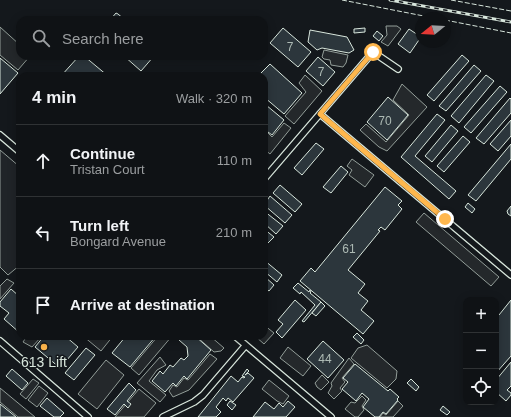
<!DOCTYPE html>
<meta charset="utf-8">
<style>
body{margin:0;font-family:Helvetica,sans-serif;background:#181b1e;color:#f1f3f6}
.controls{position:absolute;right:12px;bottom:12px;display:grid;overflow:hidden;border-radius:8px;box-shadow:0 2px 10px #0003}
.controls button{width:36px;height:36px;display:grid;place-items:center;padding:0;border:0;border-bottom:1px solid #2f3234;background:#0f1215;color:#f1f3f6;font:20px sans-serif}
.compass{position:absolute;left:415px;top:12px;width:36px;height:36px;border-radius:50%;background:#0f1215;box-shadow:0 2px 10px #0003;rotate:252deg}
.stop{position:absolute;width:12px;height:12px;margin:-9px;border:3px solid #ffb74d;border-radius:50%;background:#fff}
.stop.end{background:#ffb74d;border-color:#fff;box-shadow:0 1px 4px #0008}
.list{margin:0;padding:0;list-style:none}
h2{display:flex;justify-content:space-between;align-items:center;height:52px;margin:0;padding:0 16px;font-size:17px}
h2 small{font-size:13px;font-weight:400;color:#9b9ea0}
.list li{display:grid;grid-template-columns:26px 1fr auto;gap:12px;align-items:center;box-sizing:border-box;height:72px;padding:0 16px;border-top:1px solid #2f3234}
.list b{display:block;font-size:15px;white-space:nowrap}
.list p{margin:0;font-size:13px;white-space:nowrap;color:#9b9ea0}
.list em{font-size:13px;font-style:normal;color:#9b9ea0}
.icon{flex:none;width:22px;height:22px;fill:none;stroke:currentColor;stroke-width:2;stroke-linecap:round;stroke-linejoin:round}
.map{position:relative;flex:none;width:511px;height:417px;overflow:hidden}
.search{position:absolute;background:#0f1215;box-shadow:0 2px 10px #0003;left:16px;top:16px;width:252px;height:44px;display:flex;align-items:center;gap:10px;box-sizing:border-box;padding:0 14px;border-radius:12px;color:#9b9ea0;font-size:15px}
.panel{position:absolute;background:#0f1215;box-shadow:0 2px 10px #0003;left:16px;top:72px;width:252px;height:268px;border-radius:12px}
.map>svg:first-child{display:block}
</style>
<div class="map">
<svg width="511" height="417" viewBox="0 0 511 417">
<rect width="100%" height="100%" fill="#14181c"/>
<!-- green -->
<path fill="#202428" stroke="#939e99" d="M0,150L20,167V265L8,275L0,267Z"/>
<!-- parking -->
<g fill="#24282b" stroke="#939e99">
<path d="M386,26H397L401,29L388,46L381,42L387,35Z"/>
<path d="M0,27L20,45V56H30L18,70L0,55Z"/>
<path d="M324,50L348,55L346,63L343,67L331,65L330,60L324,59L322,57Z"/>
<path d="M305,75L322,91L294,124L285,116L306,92L299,83Z"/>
<path d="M402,84L427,107L387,151L379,147L360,130L366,124L386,142L409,115L393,100Z"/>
<path d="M284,123L291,128L270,154L264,149V138L268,133L272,137Z"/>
<path d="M352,159L374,175L365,187L349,175L352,170L347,166Z"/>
<path d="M424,213L499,277L491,286L416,222Z"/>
<path d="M7,279L14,283L0,299V286Z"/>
<path d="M264,325L274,333L264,344L255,336H264Z"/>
<path d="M27,336H42L32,347L23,342Z"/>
<path d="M83,336H100L102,337L104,336H113L101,351Z"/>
<path d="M158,336H172L139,375L131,368Z"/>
<path d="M196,336H210L224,348L221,351L214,352Z"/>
<path d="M367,345L397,371L396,379L387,388L351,358L358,348Z"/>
<path d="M288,347L311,366L303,376L280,358Z"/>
<path d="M210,354L217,359L189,390L173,397L169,391L173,385L177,387L184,378L188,380Z"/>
<path d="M160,357L166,365L157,370L149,381L166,395L160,402L137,383Z"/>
<path d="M349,358L354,364L342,378L345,382L340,388L342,391L334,399L328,393L332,386L331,383Z"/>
<path d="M106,360L124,375L97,409L78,394Z"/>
<path d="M322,375L329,382L321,390L317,387L315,383Z"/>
<path d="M33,379L39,383L26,399L20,394Z"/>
<path d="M269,380L289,396L283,404L277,401L262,389Z"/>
<path d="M39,386L48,393L37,407L28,400Z"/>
<path d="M0,388L35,417H18L0,402Z"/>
<path d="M139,389L156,403L144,417H115Z"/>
<path d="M362,396L366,400L362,406L364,410L358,417H355L345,409L351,402L355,403Z"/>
<path d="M398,401L403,406L393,417H380L383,413L386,415Z"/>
</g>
<!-- building -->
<g fill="#2c363c" stroke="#d8e6dc">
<path d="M116,13L118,14L125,20H110Z"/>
<path d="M283,28L311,52L298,67L270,43Z"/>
<path d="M365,28V32L354,33V29Z"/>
<path d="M409,29L421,37L410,53L398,44Z"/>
<path d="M310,30L347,37L354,50L349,53L322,48L317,50L308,42Z"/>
<path d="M377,31L383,36L379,41L373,36Z"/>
<path d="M462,55L469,61L434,101L427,95Z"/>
<path d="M79,56H84L108,76H61Z"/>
<path d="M124,56H154L141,71Z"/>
<path d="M318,57L335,72L323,86L306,71Z"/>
<path d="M0,58L18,73L0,94Z"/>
<path d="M270,64L302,93L284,114L264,97V76H258Z"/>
<path d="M474,65L481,71L446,111L439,106Z"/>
<path d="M486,75L494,81L459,123L451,116Z"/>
<path d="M500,86L507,92L471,133L464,127Z"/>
<path d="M388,97L408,115L387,140L367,122Z"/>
<path d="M510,98L511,99V113L484,144L476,138Z"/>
<path d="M266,105L284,120L272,135L264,129V108Z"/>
<path d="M437,114L445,120L415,156L456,191L449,199L401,157Z"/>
<path d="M511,120V136L498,151L490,144Z"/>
<path d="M451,125L458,131L432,162L425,156Z"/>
<path d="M463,136L470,142L444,172L437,166Z"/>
<path d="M316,143L324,149L302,175L294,168Z"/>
<path d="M511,144V159L476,201L468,195Z"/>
<path d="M341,166L348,172L331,193L323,187Z"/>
<path d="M280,185L302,204L295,212L273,193Z"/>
<path d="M385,187L402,201L398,205L402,209L385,230L381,227L378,230L380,231L348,270L365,284L358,293L368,301L361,310L374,321L363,334L300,281L311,268L315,272Z"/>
<path d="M270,196L292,215L285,223L264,205Z"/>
<path d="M468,203L475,209L472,213L465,207Z"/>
<path d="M511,206V216L508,214L507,211Z"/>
<path d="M264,211L283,226L276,234L264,223Z"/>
<path d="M264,229L274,237L267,244L264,242Z"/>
<path d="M264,260L282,275L277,282L264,271Z"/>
<path d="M264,276L274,285L269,291L264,287Z"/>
<path d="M298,283L309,292L310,290L311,292L310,293L321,302L304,322L302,321L315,305L301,292L300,294L293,288Z"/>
<path d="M11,289L20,297V333L4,319L9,313L0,306V302Z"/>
<path d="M295,300L306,310L282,338L276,332L283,324L278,320Z"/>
<path d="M511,300V356L496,373V313L499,315Z"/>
<path d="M321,302L325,306L316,316L312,313Z"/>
<path d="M357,333L364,340L361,344L353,337Z"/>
<path d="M44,336H65L78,347L60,368L35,347Z"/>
<path d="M126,336H156L130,367L112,353Z"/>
<path d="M182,336H195L211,350L187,379L184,376L176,386L173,383L165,392L152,381L160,371L163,374L170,365L173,367L181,358L184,360L188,356L187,347L179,340Z"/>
<path d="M323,341L344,360L328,378L307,359Z"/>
<path d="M86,348L95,355L74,380L65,373Z"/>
<path d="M511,362V386L507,390L511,393V395L506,401L496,392V380Z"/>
<path d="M355,364L388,391L390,389L399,397L397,399L398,400L386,414L383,412L379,417H375L363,407L369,399L362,393L356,401L342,389L348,382L343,378Z"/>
<path d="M12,369L28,383L22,390L6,376Z"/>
<path d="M247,369L249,371L245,375L248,373L254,378L233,402L228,398L226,401L223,398L216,407L221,412L216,417H198L231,376L238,382L242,377L244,378L245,377L242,376Z"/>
<path d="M411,379L419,387L416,391L407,383Z"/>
<path d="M129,383L136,390L127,401L131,404L128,408L124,404L115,415L107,409Z"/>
<path d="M47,398L64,413L60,417H54L40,406Z"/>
<path d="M230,401L236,405L232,410L227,405Z"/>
<path d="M288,401L295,407L286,417H253L265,402L274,409L279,403L283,407Z"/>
<path d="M0,404L16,417H0Z"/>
<path d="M443,406L450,412L447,415L440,410Z"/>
</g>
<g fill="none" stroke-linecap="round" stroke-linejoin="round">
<defs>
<g id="minor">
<path d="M320,114L511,275"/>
<path d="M0,135L20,152"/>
<path d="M264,179L373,52L398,69"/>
<path d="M235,336L331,417"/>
<path d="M0,341L88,417"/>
<path d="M163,417L194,402L203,395L245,346"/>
</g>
</defs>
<!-- minor casing -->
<use href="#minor" stroke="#d8e6dc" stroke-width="8"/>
<!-- minor -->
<use href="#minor" stroke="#14181c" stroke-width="5.5"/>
<defs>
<path id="rail" d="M390,0L511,22"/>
</defs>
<!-- rail casing -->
<use href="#rail" stroke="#d8e6dc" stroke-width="3"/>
<!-- rail -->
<use href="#rail" stroke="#14181c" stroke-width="1.5" stroke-dasharray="4.5" stroke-linecap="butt"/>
<!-- fence -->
<g stroke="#d8e6dc" stroke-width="1" stroke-dasharray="5 2" stroke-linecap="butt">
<path d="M342,0L434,18"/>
<path d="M451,0L511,11"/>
<path d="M445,20L511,33"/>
</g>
</g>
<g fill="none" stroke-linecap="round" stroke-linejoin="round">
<!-- route -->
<path stroke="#ffb74d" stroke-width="5" d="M373,52L320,114L445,219"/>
</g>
<!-- markers -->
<circle fill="#ffb74d" stroke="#14181c" stroke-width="1.5" cx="44" cy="347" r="4"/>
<g text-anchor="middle" stroke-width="3" stroke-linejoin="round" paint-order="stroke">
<!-- number labels -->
<g font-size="12" fill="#adbab4">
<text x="290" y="51">7</text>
<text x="321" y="76">7</text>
<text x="385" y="125">70</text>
<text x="349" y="253">61</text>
<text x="325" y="363">44</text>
</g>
<!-- poi labels -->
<g font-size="14" fill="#d8e6dc" stroke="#14181c">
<text x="44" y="367">613 Lift</text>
</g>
</g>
</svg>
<div class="controls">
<button>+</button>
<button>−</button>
<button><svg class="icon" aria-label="locate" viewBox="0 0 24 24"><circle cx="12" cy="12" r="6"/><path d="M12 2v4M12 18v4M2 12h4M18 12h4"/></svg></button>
</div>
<svg class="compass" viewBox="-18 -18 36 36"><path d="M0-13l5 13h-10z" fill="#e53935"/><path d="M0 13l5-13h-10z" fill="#9b9ea0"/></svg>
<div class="stop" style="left:373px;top:52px"></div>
<div class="stop end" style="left:445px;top:219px"></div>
<div class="search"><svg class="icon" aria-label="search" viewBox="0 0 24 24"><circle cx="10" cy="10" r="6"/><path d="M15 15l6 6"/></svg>Search here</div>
<section class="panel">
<h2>4 min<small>Walk · 320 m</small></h2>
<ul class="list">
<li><svg class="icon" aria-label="ahead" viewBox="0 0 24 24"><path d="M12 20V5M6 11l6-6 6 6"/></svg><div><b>Continue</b><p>Tristan Court</p></div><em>110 m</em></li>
<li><svg class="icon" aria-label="left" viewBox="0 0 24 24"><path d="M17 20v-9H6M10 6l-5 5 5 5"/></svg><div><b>Turn left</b><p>Bongard Avenue</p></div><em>210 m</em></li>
<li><svg class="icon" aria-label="arrive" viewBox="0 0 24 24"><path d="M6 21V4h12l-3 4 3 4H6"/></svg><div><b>Arrive at destination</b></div></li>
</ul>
</section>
</div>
